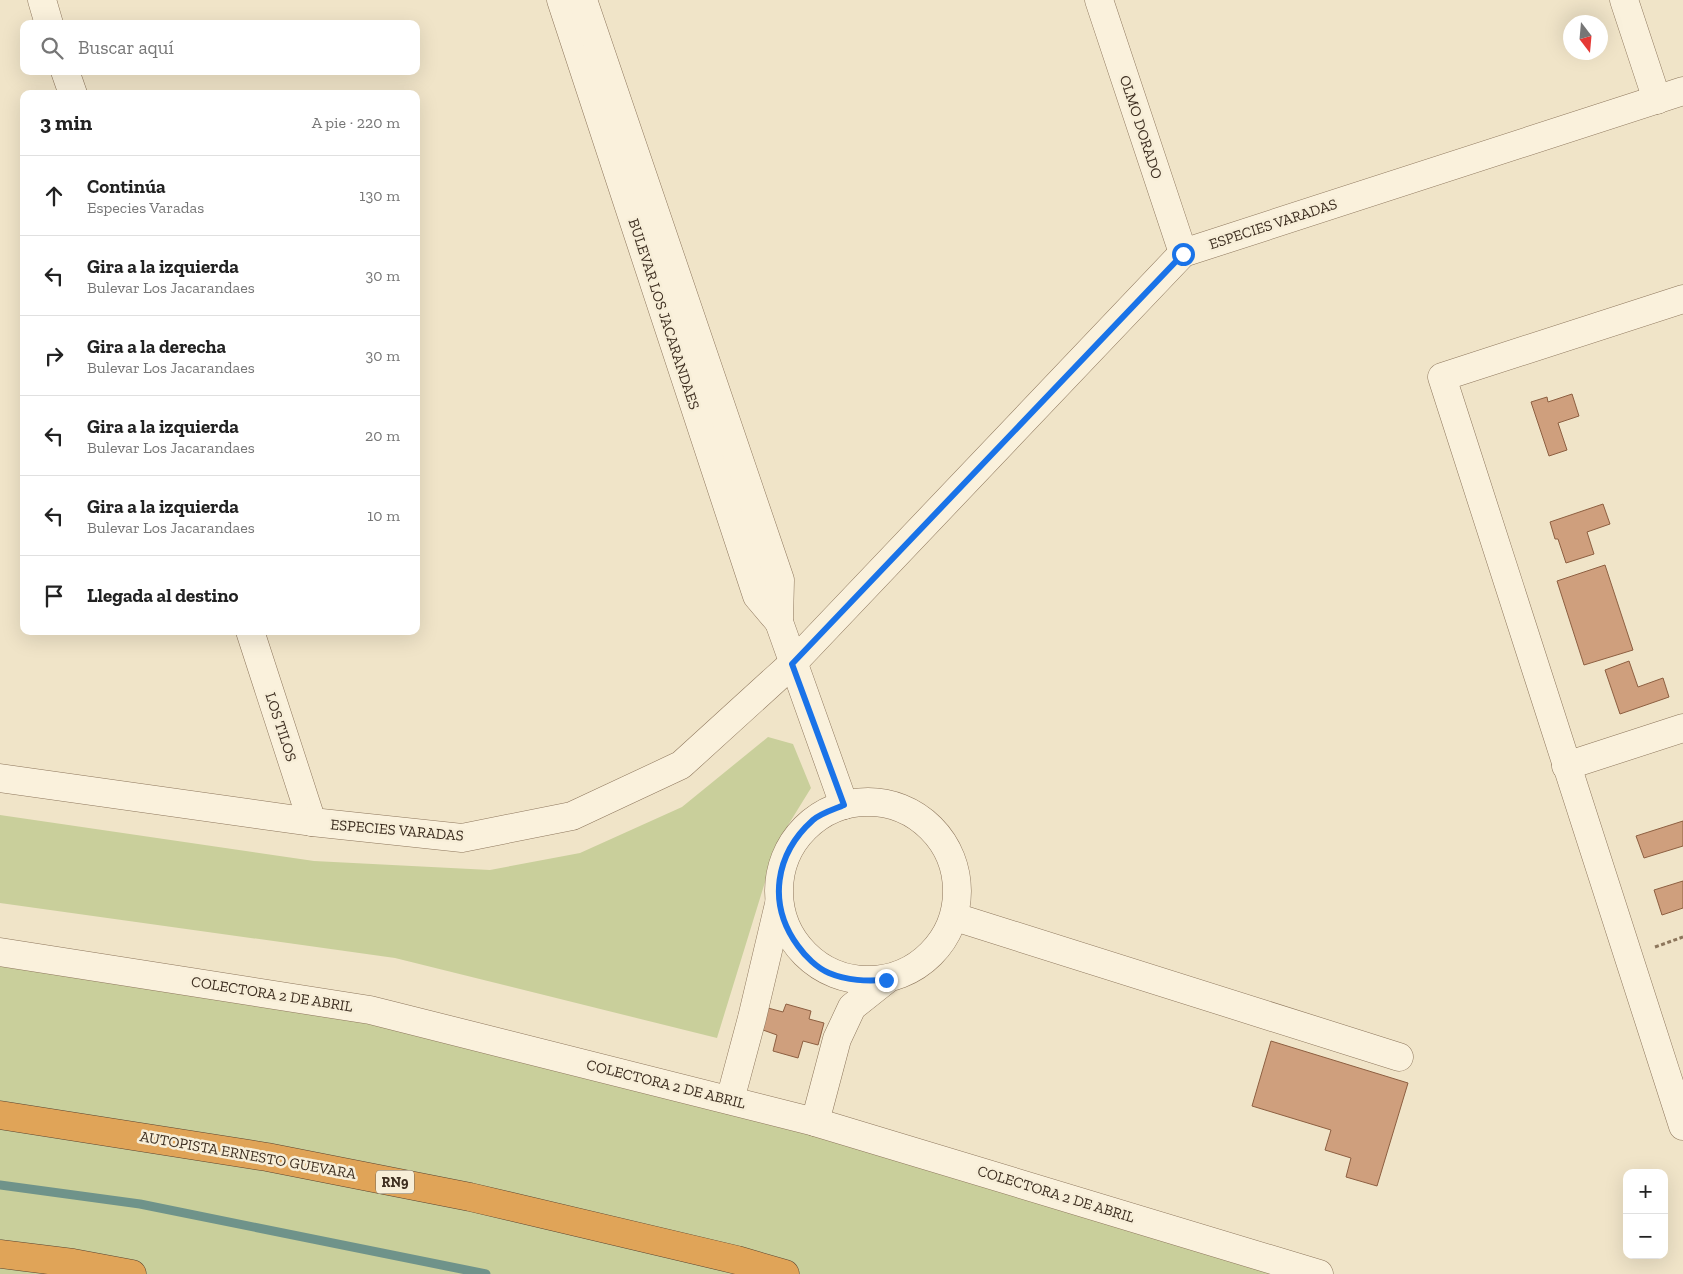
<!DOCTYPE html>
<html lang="es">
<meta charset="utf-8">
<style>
body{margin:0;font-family:"Zilla Slab",serif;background:#f6f6f6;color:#222}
.controls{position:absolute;right:15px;bottom:15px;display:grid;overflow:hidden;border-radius:10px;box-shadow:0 5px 20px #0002}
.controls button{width:45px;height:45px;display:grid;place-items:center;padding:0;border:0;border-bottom:1px solid #e0e0e0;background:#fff;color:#222;font:25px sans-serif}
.compass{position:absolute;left:1563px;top:15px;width:45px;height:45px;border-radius:50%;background:#fff;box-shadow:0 5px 20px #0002;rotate:164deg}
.stop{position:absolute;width:15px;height:15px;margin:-11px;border:4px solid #1a73e8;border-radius:50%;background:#fff}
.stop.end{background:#1a73e8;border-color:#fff;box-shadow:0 1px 5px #0008}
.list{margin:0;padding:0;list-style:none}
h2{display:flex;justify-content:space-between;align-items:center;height:65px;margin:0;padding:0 20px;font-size:21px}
h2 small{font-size:16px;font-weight:400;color:#767676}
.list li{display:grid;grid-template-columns:32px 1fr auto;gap:15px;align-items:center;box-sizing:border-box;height:80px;padding:0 20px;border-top:1px solid #e0e0e0}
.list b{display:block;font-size:19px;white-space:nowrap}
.list p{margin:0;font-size:16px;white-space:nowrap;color:#767676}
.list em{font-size:16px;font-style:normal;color:#767676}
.icon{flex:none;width:28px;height:28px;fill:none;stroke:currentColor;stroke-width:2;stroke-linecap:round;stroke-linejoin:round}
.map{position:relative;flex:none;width:1683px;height:1274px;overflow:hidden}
.search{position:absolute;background:#fff;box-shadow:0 5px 20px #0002;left:20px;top:20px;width:400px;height:55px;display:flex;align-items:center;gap:12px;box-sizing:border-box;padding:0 18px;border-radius:10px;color:#767676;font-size:19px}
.panel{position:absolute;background:#fff;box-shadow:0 5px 20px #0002;left:20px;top:90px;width:400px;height:545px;border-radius:10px}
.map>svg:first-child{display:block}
</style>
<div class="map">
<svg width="1683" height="1274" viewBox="0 0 1683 1274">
<rect width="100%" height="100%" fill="#f0e4c8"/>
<!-- green -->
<g fill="#c9cf9b">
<path d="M768,737L793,744L811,788L777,843L717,1038L395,958L0,903V815L314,861L490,870L580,853L682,807Z"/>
<path d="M0,952L370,1010L1319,1274H0Z"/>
</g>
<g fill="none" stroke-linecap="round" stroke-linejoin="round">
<!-- stream -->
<path stroke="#6f938a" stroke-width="9" d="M0,1185L140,1204L486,1274"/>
</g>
<!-- building -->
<g fill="#cf9f7d" stroke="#8d5f41">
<path d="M1572,394L1579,416L1558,423L1567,450L1549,456L1531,402L1547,397L1548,402Z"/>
<path d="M1603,504L1610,524L1587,532L1594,554L1566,563L1558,539H1555L1550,522Z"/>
<path d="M1605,565L1633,650L1584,665L1557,581Z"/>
<path d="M1629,661L1638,687L1663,678L1669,697L1620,714L1605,670Z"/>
<path d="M1683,821V846L1644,858L1636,836Z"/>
<path d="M1683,881V908L1662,915L1654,890Z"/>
<path d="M786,1004L811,1011L809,1019L824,1023L818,1045L803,1041L798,1058L773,1051L777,1035L763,1030L768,1008L783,1012Z"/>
<path d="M1271,1041L1408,1083L1377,1186L1346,1177L1351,1158L1325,1150L1331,1130L1252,1106Z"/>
</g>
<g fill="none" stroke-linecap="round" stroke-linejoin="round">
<defs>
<g id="minor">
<path d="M42,0L49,24"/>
<path d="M561,0L757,596L779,622"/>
<path d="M583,0L780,580L779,622L844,805"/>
<path d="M1099,0L1183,253"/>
<path d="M1624,0L1657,100"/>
<path d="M65,71L73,94"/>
<path d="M1683,299L1442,377L1683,1126"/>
<path d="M250,631L312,822"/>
<path d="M1566,766L1683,728"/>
<path d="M0,778L312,822L462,838L572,816L681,765L792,664L1183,253L1683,91"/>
<circle cx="868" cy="891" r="89"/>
<path d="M955,917L1399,1057"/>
<path d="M0,952L370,1010L815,1122L1319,1274"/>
<path d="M730,1100L752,1018L779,904"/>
<path d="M815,1122L837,1039L852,1007L886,980"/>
</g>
<g id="motorway">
<path d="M0,1115L267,1157L470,1197L737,1260L785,1274"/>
<path d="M0,1254L73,1263L132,1274"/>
</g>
</defs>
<!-- minor casing -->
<use href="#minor" stroke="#8d765c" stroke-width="29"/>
<!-- motorway casing -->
<use href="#motorway" stroke="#5b4430" stroke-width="29"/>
<!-- path -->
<path stroke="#8d765c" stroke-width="3" stroke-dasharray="4 2.5" stroke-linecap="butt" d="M1655,947L1683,937"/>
<!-- minor -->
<use href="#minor" stroke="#faf1dc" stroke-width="28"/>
<!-- motorway -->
<use href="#motorway" stroke="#e0a458" stroke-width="28"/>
</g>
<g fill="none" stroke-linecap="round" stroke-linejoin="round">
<!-- route -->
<path stroke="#1a73e8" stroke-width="6" d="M886,980C866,981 848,981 829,973C817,968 805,956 798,946C767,904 775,854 813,820C821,813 835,809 844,805L792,664L1183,254"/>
</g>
<g text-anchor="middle" stroke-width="5" stroke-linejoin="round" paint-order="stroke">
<!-- shield labels -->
<rect fill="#f7eed8" stroke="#756857" stroke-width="1" x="376" y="1170.5" width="38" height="23" rx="4"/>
<g font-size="14" font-weight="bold" fill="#3d2e20">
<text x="395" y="1187">RN9</text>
</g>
<!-- street labels -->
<g font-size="15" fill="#3d2e20" stroke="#f7eed8">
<text transform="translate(1141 127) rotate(72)" y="5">OLMO DORADO</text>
<text transform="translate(1273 224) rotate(-18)" y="5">ESPECIES VARADAS</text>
<text transform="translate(664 314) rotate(72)" y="5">BULEVAR LOS JACARANDAES</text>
<text transform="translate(281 727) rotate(72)" y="5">LOS TILOS</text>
<text transform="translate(397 830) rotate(5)" y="5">ESPECIES VARADAS</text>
<text transform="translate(272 994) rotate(9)" y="5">COLECTORA 2 DE ABRIL</text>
<text transform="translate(666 1084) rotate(14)" y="5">COLECTORA 2 DE ABRIL</text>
<text transform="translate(248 1155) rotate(10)" y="5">AUTOPISTA ERNESTO GUEVARA</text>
<text transform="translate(1056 1194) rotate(17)" y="5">COLECTORA 2 DE ABRIL</text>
</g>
</g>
</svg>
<div class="controls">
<button>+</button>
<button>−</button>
</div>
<svg class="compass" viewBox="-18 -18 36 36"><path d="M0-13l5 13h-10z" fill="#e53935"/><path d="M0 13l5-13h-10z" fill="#767676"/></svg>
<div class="stop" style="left:1183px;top:254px"></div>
<div class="stop end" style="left:886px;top:980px"></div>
<div class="search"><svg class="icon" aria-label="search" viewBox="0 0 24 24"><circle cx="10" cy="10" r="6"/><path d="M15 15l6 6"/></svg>Buscar aquí</div>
<section class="panel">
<h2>3 min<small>A pie · 220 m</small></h2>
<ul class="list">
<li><svg class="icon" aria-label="ahead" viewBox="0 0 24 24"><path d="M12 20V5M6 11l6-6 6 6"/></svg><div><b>Continúa</b><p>Especies Varadas</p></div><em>130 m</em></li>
<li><svg class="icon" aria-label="left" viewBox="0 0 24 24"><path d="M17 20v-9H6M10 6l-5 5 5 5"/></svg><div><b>Gira a la izquierda</b><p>Bulevar Los Jacarandaes</p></div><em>30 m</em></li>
<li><svg class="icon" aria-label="right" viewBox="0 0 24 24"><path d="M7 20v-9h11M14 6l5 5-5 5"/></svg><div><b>Gira a la derecha</b><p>Bulevar Los Jacarandaes</p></div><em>30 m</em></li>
<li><svg class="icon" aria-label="left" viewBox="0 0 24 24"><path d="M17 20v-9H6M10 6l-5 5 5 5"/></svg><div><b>Gira a la izquierda</b><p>Bulevar Los Jacarandaes</p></div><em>20 m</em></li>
<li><svg class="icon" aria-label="left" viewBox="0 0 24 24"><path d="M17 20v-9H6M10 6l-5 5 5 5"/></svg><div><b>Gira a la izquierda</b><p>Bulevar Los Jacarandaes</p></div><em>10 m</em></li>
<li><svg class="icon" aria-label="arrive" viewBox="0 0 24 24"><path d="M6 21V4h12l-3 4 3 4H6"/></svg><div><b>Llegada al destino</b></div></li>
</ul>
</section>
</div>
